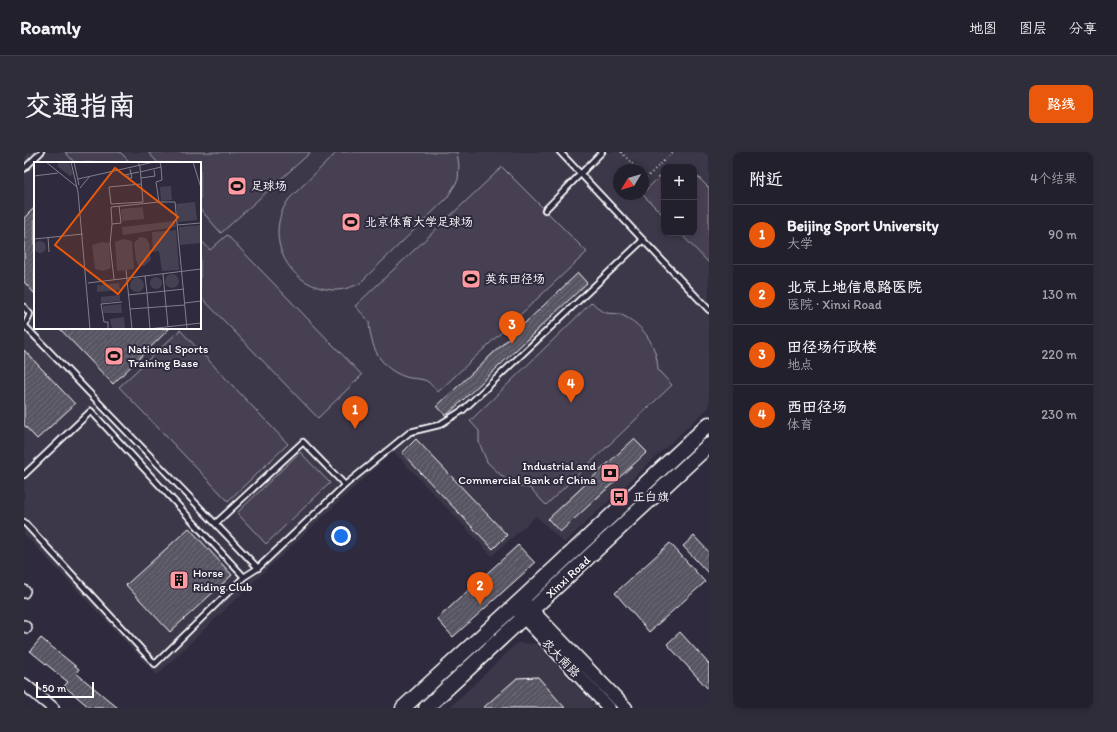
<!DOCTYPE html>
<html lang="zh">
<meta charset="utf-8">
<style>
body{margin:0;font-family:Itim,"LXGW WenKai TC",sans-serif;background:#2f2d3a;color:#f1f3f6}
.controls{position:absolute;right:12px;top:12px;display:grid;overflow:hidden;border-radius:8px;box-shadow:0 2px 6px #0003}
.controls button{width:36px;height:36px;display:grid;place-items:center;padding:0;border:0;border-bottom:1px solid #403e4a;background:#23202e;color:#f1f3f6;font:20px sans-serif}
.compass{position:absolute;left:589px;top:12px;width:36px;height:36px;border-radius:50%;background:#23202e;box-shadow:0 2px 6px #0003;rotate:232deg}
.scale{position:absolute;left:12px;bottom:10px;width:58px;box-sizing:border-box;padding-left:4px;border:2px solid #fff;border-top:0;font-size:11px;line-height:14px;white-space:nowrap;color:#fff;-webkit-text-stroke:3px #2f2a3d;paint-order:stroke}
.you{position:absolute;left:317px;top:384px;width:14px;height:14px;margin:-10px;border:3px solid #fff;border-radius:50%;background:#1a73e8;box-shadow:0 0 0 6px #1a73e833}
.badge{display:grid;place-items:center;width:26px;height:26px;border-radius:50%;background:#ea580c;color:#fff;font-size:13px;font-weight:700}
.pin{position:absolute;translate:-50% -33px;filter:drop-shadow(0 1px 2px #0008)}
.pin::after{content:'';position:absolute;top:21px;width:14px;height:12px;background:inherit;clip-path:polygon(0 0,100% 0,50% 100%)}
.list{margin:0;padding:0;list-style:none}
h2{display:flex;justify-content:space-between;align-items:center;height:52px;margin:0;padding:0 16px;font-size:17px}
h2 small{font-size:13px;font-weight:400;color:#a3a3aa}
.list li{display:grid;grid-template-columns:26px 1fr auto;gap:12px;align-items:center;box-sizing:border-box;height:60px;padding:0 16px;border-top:1px solid #403e4a}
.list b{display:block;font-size:15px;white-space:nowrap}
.list p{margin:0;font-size:13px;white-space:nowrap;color:#a3a3aa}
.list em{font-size:13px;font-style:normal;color:#a3a3aa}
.map{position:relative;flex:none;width:685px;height:556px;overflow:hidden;border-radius:8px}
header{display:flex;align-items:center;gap:24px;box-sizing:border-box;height:56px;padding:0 20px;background:#23202e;border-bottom:1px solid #403e4a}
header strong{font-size:19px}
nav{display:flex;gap:22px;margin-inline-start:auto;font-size:14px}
.intro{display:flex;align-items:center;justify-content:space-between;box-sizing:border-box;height:96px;padding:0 24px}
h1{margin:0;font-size:28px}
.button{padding:10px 18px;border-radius:8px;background:#ea580c;color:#fff;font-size:14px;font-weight:700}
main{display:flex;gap:24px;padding:0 24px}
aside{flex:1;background:#23202e;border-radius:8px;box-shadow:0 2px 6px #0003}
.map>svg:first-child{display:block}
</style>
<header>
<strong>Roamly</strong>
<nav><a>地图</a><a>图层</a><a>分享</a></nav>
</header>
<div class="intro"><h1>交通指南</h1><a class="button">路线</a></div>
<main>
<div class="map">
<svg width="685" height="556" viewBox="0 0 685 556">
<defs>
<pattern id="building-hatch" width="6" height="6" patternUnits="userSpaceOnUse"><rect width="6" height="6" fill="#595564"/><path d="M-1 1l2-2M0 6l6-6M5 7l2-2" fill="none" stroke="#726e7b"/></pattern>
</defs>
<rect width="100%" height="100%" fill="#2f2a3d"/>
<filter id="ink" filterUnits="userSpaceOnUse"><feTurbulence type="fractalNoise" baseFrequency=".025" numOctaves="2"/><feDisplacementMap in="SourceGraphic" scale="8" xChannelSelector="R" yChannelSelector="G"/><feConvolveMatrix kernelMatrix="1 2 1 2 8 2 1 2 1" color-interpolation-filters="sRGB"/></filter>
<g filter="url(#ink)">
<!-- built -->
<g fill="#3c3749" fill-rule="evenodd">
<path d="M0,0H685V255L540,391L512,364L468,404L369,299L239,421L133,523L0,382ZM11,11H176V176H11ZM640,15H670V81H640ZM595,18H619V42H595Z"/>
<path d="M493,491L513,492L573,556H425Z"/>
</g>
<!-- green -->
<g fill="#464152" stroke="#a2a0a8">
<path d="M41,0H96L107,11H51Z"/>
<path d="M124,0H287L197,81L176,57V11H134Z"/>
<path d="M313,0H433L435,14L434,28L423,46L335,132C325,136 314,140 302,137C260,130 240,81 265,47Z"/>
<path d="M478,15L563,100L414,240C410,236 405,229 400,228C394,226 387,227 382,225C356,217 346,194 345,169L331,154Z"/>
<path d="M640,20V64L618,42Z"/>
<path d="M670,21L685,36V111L656,81H670Z"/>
<path d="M203,83L338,223L294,266L176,144V87L186,98Z"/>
<path d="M568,150C571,153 575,158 579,160C584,162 590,161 595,162C619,171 633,193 634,218L648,233L522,353L506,336L498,335L480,326L463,310L455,290V279L446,269Z"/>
<path d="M156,178L264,292L204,349L95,235Z"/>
<path d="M276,300L306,331L242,392L213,361Z"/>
</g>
<!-- building -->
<g fill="url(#building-hatch)" stroke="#fff">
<path d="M11,55V142L0,130V66Z"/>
<path d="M554,121L563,131L422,264L413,254Z"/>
<path d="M35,176H146L89,232Z"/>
<path d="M0,198L51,252L13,287L0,273Z"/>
<path d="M392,287L483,383L469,397L378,301Z"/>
<path d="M610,287L623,300L536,380L524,367Z"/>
<path d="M165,376L208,423L146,480L102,433Z"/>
<path d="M670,384L685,400V421L683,420L659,394Z"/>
<path d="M646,391L681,430L625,480L591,441Z"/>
<path d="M494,393L511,411L429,485L413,467Z"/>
<path d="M656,480L685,512V538L643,492Z"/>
<path d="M17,486L55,517L52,521L94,556H66L40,534L44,530L6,499Z"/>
<path d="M514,525L541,556H459L493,526Z"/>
</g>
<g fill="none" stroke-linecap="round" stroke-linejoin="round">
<defs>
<g id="service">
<path d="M536,0L685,158"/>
<path d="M0,17L17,0"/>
<path d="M521,58L578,0"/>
<path d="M0,155L6,162L1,173"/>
<path d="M0,173L234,416"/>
<path d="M0,323L67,259L220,425L131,512L0,370"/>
<path d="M321,333L386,280L415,273L439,258L619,88"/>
<path d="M192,371L279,290L321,333L234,416L220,425"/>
</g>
<g id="minor">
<path d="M0,438L1,439L0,441"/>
<path d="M0,473L3,476"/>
</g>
<path id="tertiary" d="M0,532L29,556"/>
<g id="secondary">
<path d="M501,451L602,556"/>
<path d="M490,455L585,556"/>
</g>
<g id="primary">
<path d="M379,556L498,447L685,272"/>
<path d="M402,556L685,293"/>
</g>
</defs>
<!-- service casing -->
<use href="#service" stroke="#fff" stroke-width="8"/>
<!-- minor casing -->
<use href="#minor" stroke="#fff" stroke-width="12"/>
<!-- tertiary casing -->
<use href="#tertiary" stroke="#fff" stroke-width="14"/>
<!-- secondary casing -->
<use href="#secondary" stroke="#fff" stroke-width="15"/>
<!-- primary casing -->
<use href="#primary" stroke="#fff" stroke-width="17"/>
<!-- path -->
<g stroke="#fff" stroke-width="1.5" stroke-dasharray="1 3" stroke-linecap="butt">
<path d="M597,0L614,18"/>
<path d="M619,23L622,26L649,0"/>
</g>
<!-- service -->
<use href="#service" stroke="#2f2a3d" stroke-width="4.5"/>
<!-- minor -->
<use href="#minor" stroke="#2f2a3d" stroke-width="9"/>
<!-- tertiary -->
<use href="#tertiary" stroke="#2f2a3d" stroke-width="11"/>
<!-- secondary -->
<use href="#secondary" stroke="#2f2a3d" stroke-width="12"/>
<!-- primary -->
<use href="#primary" stroke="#2f2a3d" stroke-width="14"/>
</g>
</g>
<!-- icons -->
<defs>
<symbol id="stadium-square" viewBox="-11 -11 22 22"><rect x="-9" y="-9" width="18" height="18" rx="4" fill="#ff9aa2" stroke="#2f2a3d"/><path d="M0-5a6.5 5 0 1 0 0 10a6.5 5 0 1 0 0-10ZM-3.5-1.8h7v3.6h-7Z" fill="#111"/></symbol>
<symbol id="bank-square" viewBox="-11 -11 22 22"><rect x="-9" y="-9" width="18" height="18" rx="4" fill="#ff9aa2" stroke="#2f2a3d"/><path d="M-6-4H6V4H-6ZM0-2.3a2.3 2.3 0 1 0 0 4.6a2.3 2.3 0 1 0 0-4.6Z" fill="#111"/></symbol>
<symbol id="bus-square" viewBox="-11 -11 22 22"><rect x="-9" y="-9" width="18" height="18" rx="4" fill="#ff9aa2" stroke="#2f2a3d"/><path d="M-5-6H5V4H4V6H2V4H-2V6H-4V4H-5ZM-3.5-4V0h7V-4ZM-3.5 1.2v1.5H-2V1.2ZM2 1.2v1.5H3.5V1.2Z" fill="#111"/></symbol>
<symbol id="building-square" viewBox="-11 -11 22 22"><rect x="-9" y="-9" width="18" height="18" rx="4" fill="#ff9aa2" stroke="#2f2a3d"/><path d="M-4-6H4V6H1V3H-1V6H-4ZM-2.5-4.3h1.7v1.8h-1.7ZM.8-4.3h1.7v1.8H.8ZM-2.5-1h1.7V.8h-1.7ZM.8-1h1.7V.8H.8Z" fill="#111"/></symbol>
</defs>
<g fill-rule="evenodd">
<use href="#stadium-square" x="202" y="23" width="22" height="22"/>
<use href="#stadium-square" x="316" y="59" width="22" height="22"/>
<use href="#stadium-square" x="436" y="116" width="22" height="22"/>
<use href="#stadium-square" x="79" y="193" width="22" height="22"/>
<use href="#bank-square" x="575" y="310" width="22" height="22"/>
<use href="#bus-square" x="584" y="334" width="22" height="22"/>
<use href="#building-square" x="144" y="417" width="22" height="22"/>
</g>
<g text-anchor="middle" stroke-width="4" stroke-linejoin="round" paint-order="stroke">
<!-- poi labels -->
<g font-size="12" fill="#fff" stroke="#2f2a3d" text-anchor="start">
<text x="227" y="38">足球场</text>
<text x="341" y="74">北京体育大学足球场</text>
<text x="461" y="131">英东田径场</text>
<text x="104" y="201">National Sports<tspan x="104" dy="14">Training Base</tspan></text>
<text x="572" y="318" text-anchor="end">Industrial and<tspan x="572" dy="14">Commercial Bank of China</tspan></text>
<text x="609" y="349">正白旗</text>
<text x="169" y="425">Horse<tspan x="169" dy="14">Riding Club</tspan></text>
</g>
<!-- street labels -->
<g font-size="12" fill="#fff" stroke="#2f2a3d">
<text transform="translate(544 425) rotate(-43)" y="4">Xinxi Road</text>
<text transform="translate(537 506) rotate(46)" y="4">农大南路</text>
</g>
</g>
<!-- overview -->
<g transform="translate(10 10)">
<rect width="167" height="167" fill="#2f2a3d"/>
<path d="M25,0H35L39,12L36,14L23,4ZM137,24L138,38L127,39L126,25ZM161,40L163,58L144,60L142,42ZM109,45L110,57L88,59L87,47ZM141,59L142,65L89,73L88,65ZM167,63V81L146,83L145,65ZM142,68L145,108L128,109L125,89L119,90L118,70ZM106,75L112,76L115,81L117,98L110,104L104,103L102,98L100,81ZM89,77L98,79L100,107L83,109L81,80ZM68,80L75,81L77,106L69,109L61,107L58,83ZM131 119a7 7 0 1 1 14 0a7 7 0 1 1-14 0ZM116 121a6 6 0 1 1 12 0a6 6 0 1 1-12 0ZM96 123a7 7 0 1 1 14 0a7 7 0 1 1-14 0ZM85,121L86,128L63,130V123ZM86,133V139L67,141V135ZM87,142L88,151H69V144ZM90,155L91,167H78L76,157Z" fill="#464152"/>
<path d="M0 85a6 6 0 1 1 12 0a6 6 0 1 1-12 0Z" fill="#464152"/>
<path fill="none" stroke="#827f8b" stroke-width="1" d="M12,0L43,25M37,0L44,30L56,167M40,0L45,23M104,0L106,5L109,40L77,42L75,25L107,22M159,0L167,26M106,10L127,5L126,0M90,13L105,10M94,13V16H98L96,7M0,14L24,11M107,16L121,14L120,8M44,17L120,0M46,26L56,14M125,40H141L153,167M77,45L125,40L122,20L128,18L127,5M77,45L78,62L87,61L85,44M78,62L76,82L80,117M143,63L167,61M14,75L15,90M0,77L49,72M92,108L98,167M129,112L134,165M54,121L167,107M94,133L113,131L111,114M151,141L167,139M96,147L151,143M74,167V160H70L67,142L88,140M114,167L167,161M116,167L113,131L150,127"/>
<path fill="#e8590c" fill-opacity="0.15" stroke="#e8590c" stroke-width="2" d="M81,6L144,55L84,132L21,83Z"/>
<rect width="167" height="167" fill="none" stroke="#fff" stroke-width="2"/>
</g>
</svg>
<div class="controls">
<button>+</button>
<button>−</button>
</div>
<svg class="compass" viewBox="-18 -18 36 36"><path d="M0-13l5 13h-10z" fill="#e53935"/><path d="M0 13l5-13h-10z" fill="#a3a3aa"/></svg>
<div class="scale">50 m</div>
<div class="you"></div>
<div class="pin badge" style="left:331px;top:277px">1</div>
<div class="pin badge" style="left:456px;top:453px">2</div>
<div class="pin badge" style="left:488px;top:192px">3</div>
<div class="pin badge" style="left:547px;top:251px">4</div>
</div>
<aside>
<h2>附近<small>4个结果</small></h2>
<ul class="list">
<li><span class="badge">1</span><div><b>Beijing Sport University</b><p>大学</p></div><em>90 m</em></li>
<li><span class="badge">2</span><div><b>北京上地信息路医院</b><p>医院 · Xinxi Road</p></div><em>130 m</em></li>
<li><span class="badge">3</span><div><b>田径场行政楼</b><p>地点</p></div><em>220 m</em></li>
<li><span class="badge">4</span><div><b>西田径场</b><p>体育</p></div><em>230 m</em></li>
</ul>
</aside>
</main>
